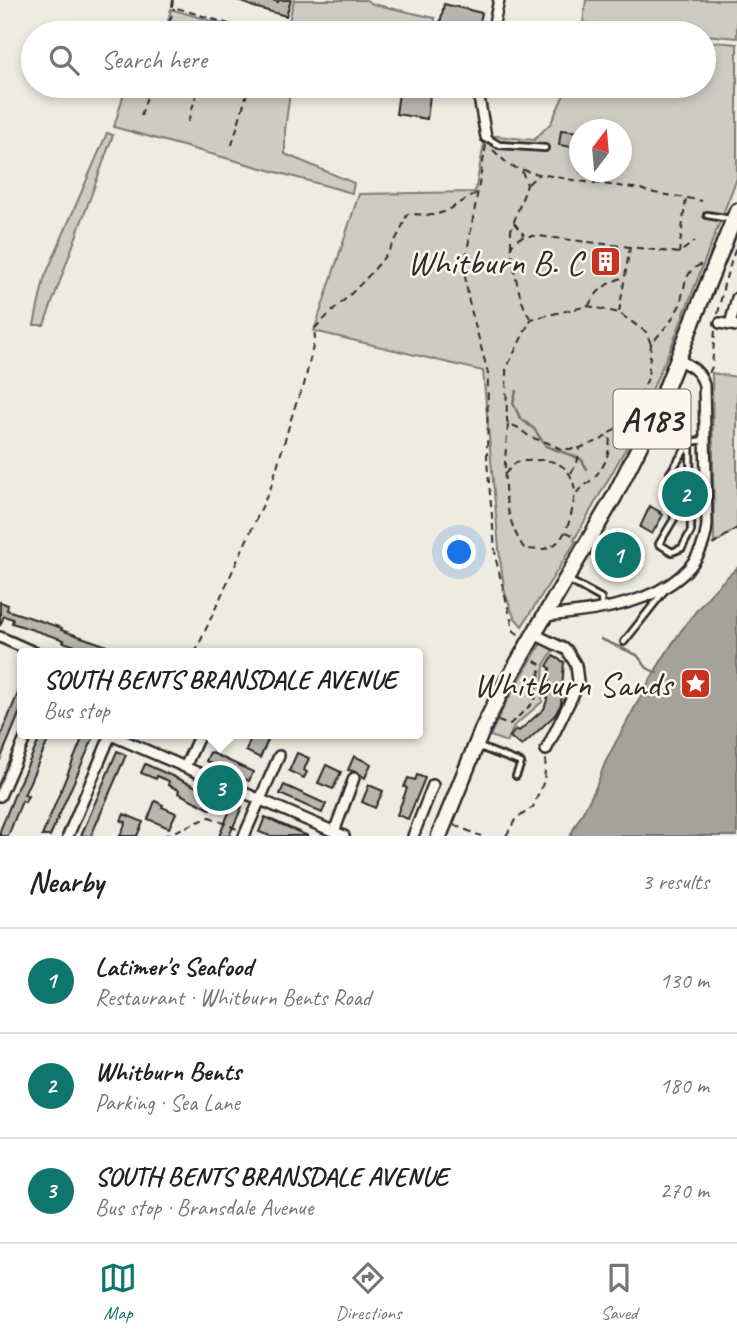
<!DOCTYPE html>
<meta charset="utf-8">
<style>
body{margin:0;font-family:Caveat,sans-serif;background:#f6f6f6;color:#222}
.compass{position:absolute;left:569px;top:119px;width:63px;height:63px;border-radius:50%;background:#fff;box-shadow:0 4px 10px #0003;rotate:16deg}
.you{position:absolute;left:460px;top:553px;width:24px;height:24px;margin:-18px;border:5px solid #fff;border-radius:50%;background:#1a73e8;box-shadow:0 0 0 10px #1a73e833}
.badge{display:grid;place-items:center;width:46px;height:46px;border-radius:50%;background:#0f766e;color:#fff;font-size:23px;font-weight:700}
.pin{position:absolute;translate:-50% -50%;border:4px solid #fff;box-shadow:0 2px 7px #0006}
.popup{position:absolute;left:17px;top:648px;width:406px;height:91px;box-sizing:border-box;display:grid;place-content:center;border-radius:7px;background:#fff;filter:drop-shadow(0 2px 5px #0005);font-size:23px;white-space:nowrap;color:#767676}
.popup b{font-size:26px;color:#222}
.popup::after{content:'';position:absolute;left:50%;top:100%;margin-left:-14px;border:14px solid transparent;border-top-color:#fff}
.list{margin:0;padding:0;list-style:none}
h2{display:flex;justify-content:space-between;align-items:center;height:91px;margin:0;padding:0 28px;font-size:30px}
h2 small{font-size:23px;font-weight:400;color:#767676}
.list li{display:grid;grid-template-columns:46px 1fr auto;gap:21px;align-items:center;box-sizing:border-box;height:105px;padding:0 28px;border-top:2px solid #e0e0e0}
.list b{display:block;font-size:26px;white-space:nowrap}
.list p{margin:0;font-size:23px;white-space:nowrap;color:#767676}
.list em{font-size:23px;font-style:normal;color:#767676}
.icon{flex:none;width:38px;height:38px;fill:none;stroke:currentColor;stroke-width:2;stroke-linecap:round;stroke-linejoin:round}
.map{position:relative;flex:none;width:737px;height:836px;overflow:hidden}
.search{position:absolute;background:#fff;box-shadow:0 4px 10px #0003;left:21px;right:21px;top:21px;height:77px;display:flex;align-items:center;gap:18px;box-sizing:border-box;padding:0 24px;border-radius:38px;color:#767676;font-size:26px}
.sheet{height:406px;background:#fff}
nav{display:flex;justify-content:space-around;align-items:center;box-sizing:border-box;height:98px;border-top:2px solid #e0e0e0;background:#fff;font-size:19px;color:#767676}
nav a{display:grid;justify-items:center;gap:4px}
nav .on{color:#0f766e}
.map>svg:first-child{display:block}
</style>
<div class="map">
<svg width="737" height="836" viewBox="0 0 737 836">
<rect width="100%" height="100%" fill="#eeebe0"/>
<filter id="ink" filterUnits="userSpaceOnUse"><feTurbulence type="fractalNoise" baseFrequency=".0143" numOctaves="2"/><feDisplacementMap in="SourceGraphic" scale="14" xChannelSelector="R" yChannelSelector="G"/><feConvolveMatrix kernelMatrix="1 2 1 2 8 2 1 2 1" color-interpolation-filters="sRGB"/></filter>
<g filter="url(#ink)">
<!-- green -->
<g fill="#cecbc2" stroke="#7c7b76" stroke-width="2" fill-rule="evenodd">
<path d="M294,0H366L373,4L435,18L434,30L440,33H286Z"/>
<path d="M586,0H737V38L704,35V33H682L583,23Z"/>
<path d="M171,9L253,33H165Z"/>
<path d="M704,41L737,44V178L671,347L626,448L574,540L576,541L522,626L514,617L505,593L500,559L483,371L314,331L359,194L475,192L484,144L490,143L487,135L534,140L551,123L568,86H704ZM580,130H622V172H580Z"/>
<path d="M126,86H314L309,92H290L285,130V154L354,183L352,193L114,127Z"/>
<path d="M107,133L113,135L44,325H34L44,279Z"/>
<path d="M712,373L737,377V528L714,544Z"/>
<path d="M542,642L555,647L544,665L542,702L514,726L507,742L490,736L505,704Z"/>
</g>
<!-- water -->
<path fill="#a4a29a" stroke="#74726e" stroke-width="2" d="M737,568V836H570C577,821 586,808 593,793C598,784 601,773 605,763C612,749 620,735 628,720C657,665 689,610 737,568Z"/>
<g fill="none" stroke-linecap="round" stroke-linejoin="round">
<!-- stream -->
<g stroke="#74726e" stroke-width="2.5">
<path d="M516,391L513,403L520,418L534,429L546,446L576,457"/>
<path d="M575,457L581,459L587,469"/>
<path d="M601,639L637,655L647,668L657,673"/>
</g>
</g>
<!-- building -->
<g fill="#b8b5ae" stroke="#2b2b2b" stroke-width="2">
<path d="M237,0H273L278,2L279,0H291L286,16L254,7Z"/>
<path d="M444,4L482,13L480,22L486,24L484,33L467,29L466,33H458L439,29Z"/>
<path d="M400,86H420L419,93L430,95L427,119L396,114Z"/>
<path d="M561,130L579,132V148L559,145Z"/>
<path d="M598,252L617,256L615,271L595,268Z"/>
<path d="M650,506L660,512L659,513L663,515L652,534L640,527Z"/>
<path d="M620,538L632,546L631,549L644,557L634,573L621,565L616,572L603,564Z"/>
<path d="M0,602L8,605L7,610L62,628L61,630L107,646L105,653H97L63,642L64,640L12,623L13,619L4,616L0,626Z"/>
<path d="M553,656L564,662L561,704L555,715L522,746L510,737L516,729L519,731L544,709L547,700L550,668L547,666Z"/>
<path d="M22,683V707L0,760V738Z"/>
<path d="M34,734H51L24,795L28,796L25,802L22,801L8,836H0V831L18,786L40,738Z"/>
<path d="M84,734H95L50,836H42Z"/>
<path d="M252,734L268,740L260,758L246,751Z"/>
<path d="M117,751L126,755L91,836H81Z"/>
<path d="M210,752L253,772L249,781L206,761Z"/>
<path d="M297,753L309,758L304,770L307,772L304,778L289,771Z"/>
<path d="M354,756L371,764L365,778L357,772L348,770Z"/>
<path d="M145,764L215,795L210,809L178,793L179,790L168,785L169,781L157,776L156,779L141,773Z"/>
<path d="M326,765L341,772L333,789L318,783Z"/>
<path d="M417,775L425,778L408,819L397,815L407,788L404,787L408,778L415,780Z"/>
<path d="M284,785L326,804L322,813L280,794Z"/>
<path d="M369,785L383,791L375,808L362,802Z"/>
<path d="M155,801L163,805L162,807L176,813L169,828L148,819Z"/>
<path d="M233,803L242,807L229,836H219Z"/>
<path d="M124,814L143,822L137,836H120L126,822L121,821Z"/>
<path d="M265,817L283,825L308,836H270L259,832Z"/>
</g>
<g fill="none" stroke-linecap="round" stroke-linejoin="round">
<defs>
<g id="lane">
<path d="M486,137L499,145L545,148"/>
<path d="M707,215L730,219"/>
<path d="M690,442L691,531L682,548L672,552L659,544L674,519L670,473L690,442L704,440"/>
<path d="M570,581L601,598L602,607"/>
<path d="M624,642L665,590"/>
<path d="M477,746L521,763L516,776"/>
</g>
<g id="street">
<path d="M492,33L499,0"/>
<path d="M477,86L486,137"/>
<path d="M720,323L737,326"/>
<path d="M730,325L737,298"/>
<path d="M544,616C603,611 700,600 707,525L704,385C700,370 690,366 677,359"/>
<path d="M534,634L567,650L576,665L578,681L574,693L546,750"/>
<path d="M0,637L36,653"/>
<path d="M111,735L344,836"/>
<path d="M185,767L200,734"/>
<path d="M0,796L27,734"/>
<path d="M334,832L354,778"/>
<path d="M68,836L111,734"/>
<path d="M244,836L279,756"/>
<path d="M413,836L433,785"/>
</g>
<path id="primary" d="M439,836L483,728L501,692L530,641L614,497L656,413L737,211"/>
</defs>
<!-- lane casing -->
<use href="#lane" stroke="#2b2b2b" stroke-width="10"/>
<!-- street casing -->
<use href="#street" stroke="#2b2b2b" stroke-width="14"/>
<!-- primary casing -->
<use href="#primary" stroke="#2b2b2b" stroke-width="19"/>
<!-- path -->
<g stroke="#2b2b2b" stroke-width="2" stroke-dasharray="7 5" stroke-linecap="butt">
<path d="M173,0L172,6L174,7L258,33"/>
<path d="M166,33L174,8"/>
<path d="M214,33L218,21"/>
<path d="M141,116L150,86"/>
<path d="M188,122L199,86"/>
<path d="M232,145L249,86"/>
<path d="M486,145L464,269L469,302L488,373L487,461L496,560L514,631L521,636"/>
<path d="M493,150L510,166L534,173L579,181L641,189L648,192L686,198L679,253"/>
<path d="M528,184L539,174"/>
<path d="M687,198L702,201"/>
<path d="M514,223L524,235"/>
<path d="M511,246V230L527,185L522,171"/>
<path d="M589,305C598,289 608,282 625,277"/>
<path d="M619,312L630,247L679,253L695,241"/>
<path d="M718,314L724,284L737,244"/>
<path d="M530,318C517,296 515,272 511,247C517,235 526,236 538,236L630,247"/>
<path d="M651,344L646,332L619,313L588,306L531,319L506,369L507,420L508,424L517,427L530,437L546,442L561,449H577L601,440L620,425L636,406L648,378L651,344L670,322L680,305L686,279L692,269L704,263"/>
<path d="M709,373L712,367L715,330"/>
<path d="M508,425C504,469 499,510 524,548C564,557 570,525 575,494C600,473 610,466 610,432"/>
<path d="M571,473L577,463L580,449"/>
<path d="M505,474C508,471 513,464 517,462C520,461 524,461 528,461C554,457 573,465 575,493"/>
<path d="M566,532L577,537"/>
<path d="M712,544H714L737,528"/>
<path d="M195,653L271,487L294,409L304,385L315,338L314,329C349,294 391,263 407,214L434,215L447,211L478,192"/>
<path d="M498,721L509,725L534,702L536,696L541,665L533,660"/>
<path d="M454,825L481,836"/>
<path d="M164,836L210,817L237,829"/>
<path d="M506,836L515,820L533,807L544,781L546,758"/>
</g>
<!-- lane -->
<use href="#lane" stroke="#fbf7ec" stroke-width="4.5"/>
<!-- street -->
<use href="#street" stroke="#fbf7ec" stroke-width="9"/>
<!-- primary -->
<use href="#primary" stroke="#fbf7ec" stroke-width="14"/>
</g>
</g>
<!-- icons -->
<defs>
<symbol id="building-square" viewBox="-11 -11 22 22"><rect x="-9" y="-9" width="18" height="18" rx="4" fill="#c8321e" stroke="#fbf7ec"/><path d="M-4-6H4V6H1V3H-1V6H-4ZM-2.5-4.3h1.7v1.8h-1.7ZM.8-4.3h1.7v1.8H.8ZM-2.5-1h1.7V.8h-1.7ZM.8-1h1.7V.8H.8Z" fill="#fff"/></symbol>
<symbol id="sight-square" viewBox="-11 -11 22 22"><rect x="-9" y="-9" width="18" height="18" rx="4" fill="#c8321e" stroke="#fbf7ec"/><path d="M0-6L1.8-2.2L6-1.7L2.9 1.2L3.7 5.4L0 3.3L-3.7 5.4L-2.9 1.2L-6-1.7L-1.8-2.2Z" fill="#fff"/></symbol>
</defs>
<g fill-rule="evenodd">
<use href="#building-square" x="588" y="244" width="35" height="35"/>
<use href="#sight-square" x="678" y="666" width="35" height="35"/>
</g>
<g text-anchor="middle" stroke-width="5" stroke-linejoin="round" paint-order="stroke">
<!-- shield labels -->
<rect fill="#fbf7ec" stroke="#696865" stroke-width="2" x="613.5" y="389.5" width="77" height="59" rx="5"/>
<g font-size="33" font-weight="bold" fill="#2b2b2b">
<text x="652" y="431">A183</text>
</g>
<!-- poi labels -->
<g font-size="35" fill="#2b2b2b" stroke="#fbf7ec" text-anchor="end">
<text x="583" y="274">Whitburn B. C</text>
<text x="672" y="696">Whitburn Sands</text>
</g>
</g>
</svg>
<svg class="compass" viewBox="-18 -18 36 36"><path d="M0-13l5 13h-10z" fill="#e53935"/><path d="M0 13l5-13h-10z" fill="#767676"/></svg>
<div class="you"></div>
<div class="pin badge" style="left:618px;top:555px">1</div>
<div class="pin badge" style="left:685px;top:494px">2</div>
<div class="pin badge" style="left:220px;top:788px">3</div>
<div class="popup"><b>SOUTH BENTS BRANSDALE AVENUE</b>Bus stop</div>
<div class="search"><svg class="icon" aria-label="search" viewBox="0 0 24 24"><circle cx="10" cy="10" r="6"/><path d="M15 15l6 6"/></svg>Search here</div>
</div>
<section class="sheet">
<h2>Nearby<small>3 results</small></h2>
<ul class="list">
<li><span class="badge">1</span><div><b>Latimer's Seafood</b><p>Restaurant · Whitburn Bents Road</p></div><em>130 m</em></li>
<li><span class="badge">2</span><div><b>Whitburn Bents</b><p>Parking · Sea Lane</p></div><em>180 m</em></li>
<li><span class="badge">3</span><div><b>SOUTH BENTS BRANSDALE AVENUE</b><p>Bus stop · Bransdale Avenue</p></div><em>270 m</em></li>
</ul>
</section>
<nav>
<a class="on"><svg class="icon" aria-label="map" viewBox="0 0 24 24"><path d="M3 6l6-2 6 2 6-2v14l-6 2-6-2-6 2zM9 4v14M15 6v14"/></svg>Map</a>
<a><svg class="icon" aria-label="directions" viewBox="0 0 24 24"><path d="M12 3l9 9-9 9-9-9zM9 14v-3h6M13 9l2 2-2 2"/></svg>Directions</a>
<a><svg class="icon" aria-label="saved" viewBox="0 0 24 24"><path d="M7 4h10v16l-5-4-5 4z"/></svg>Saved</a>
</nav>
